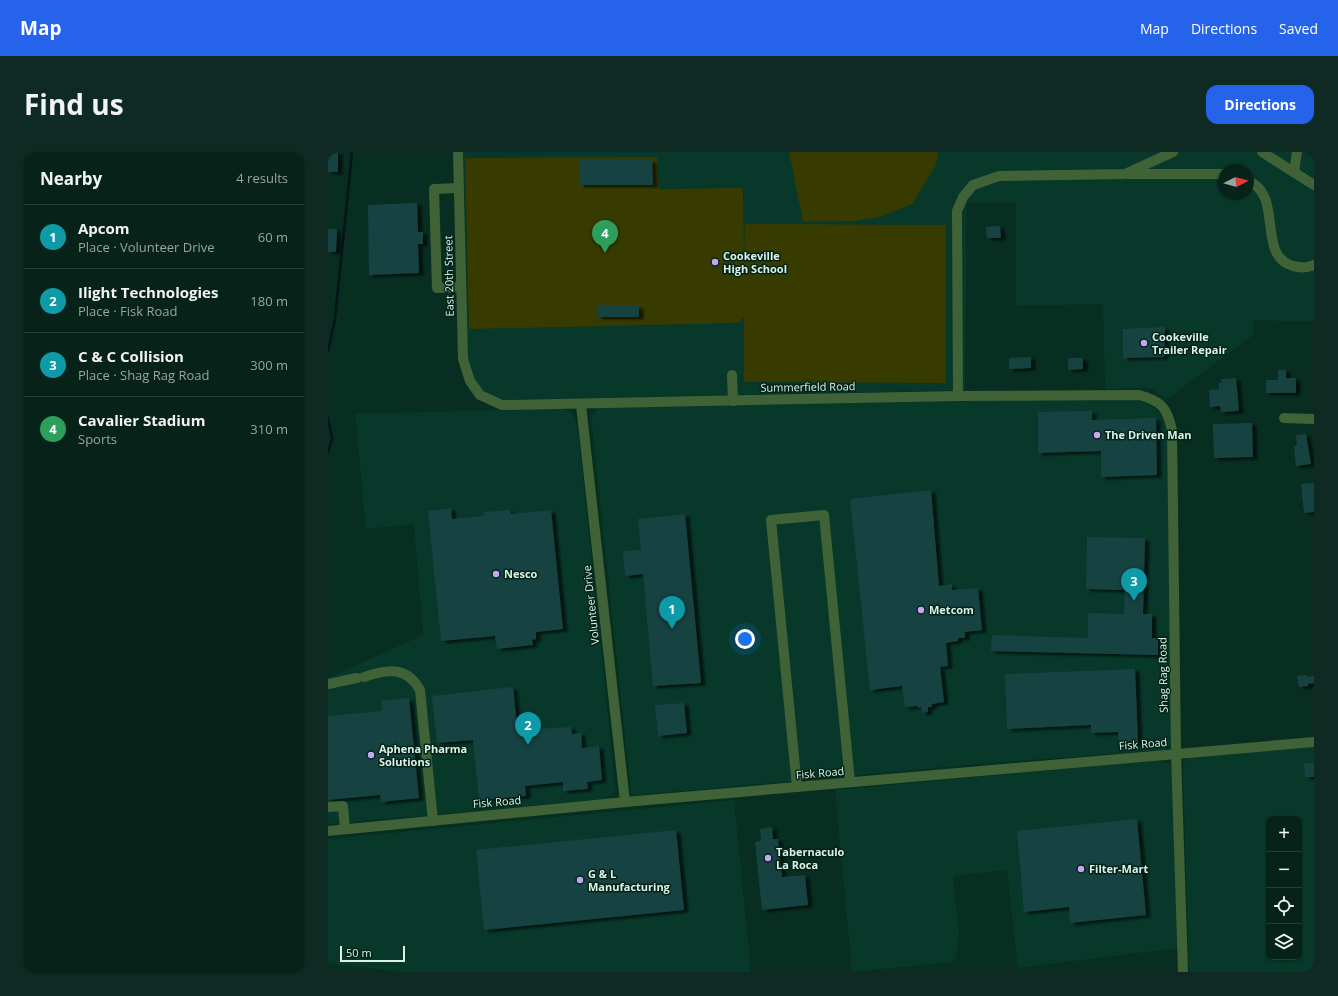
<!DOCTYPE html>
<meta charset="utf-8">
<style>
body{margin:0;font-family:"Open Sans",sans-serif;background:#0f2a22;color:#f1f3f6}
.controls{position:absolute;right:12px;bottom:12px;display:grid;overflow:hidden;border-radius:8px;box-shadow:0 1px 3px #0004}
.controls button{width:36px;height:36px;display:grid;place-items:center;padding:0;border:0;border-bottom:1px solid #273f38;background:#062219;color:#f1f3f6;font:20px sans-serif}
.compass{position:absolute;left:890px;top:12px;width:36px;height:36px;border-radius:50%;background:#062219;box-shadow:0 1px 3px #0004;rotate:84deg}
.scale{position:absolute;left:12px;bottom:10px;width:65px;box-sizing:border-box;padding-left:4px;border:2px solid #def1e8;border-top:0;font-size:11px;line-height:14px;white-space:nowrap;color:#def1e8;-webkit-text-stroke:3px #002418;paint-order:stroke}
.you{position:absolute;left:417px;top:487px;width:14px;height:14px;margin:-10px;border:3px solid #fff;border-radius:50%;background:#1a73e8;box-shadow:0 0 0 6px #1a73e833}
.badge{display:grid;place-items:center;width:26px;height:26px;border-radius:50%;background:#2563eb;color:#fff;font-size:13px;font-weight:700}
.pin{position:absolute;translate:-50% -33px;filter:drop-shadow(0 1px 2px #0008)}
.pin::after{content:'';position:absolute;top:21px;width:14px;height:12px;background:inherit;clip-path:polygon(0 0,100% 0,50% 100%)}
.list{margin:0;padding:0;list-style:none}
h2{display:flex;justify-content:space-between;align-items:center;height:52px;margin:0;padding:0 16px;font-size:17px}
h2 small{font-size:13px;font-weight:400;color:#98a4a2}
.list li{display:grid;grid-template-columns:26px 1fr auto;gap:12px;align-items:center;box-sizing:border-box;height:64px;padding:0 16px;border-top:1px solid #273f38}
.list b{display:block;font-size:15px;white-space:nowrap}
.list p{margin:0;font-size:13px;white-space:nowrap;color:#98a4a2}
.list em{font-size:13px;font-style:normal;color:#98a4a2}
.icon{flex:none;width:22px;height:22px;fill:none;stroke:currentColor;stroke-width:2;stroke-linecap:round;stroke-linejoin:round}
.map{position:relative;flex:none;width:986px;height:820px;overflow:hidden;border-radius:12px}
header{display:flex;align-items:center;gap:24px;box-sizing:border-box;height:56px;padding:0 20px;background:#2563eb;color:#fff}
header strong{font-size:19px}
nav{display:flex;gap:22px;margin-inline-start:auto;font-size:14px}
.intro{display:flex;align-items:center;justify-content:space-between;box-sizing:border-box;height:96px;padding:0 24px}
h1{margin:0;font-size:28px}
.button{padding:10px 18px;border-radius:12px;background:#2563eb;color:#fff;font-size:14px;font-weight:700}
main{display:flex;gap:24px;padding:0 24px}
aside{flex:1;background:#062219;border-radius:12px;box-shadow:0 1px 3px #0004}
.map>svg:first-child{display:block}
</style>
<header>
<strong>Map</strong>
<nav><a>Map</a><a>Directions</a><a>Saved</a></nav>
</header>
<div class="intro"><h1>Find us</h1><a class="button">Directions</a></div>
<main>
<aside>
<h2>Nearby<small>4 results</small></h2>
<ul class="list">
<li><span class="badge" style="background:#0f9aa8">1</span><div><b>Apcom</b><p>Place · Volunteer Drive</p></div><em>60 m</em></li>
<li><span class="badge" style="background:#0f9aa8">2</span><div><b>Ilight Technologies</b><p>Place · Fisk Road</p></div><em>180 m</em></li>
<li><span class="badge" style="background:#0f9aa8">3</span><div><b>C &amp; C Collision</b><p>Place · Shag Rag Road</p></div><em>300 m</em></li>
<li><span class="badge" style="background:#2e9e5b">4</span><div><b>Cavalier Stadium</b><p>Sports</p></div><em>310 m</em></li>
</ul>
</aside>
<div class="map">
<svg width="986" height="820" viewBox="0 0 986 820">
<defs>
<filter id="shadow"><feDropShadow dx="4.5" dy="2.5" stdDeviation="1" flood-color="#0009"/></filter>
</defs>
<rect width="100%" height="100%" fill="#082e21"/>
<!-- built -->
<g fill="#073829" fill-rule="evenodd">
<path d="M134,0H986V170L926,168L925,183L839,247L823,237L811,236L777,237L775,152L688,154V50L639,51L637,238L180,248L166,245L156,239L147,228L139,204ZM896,18H920V42H896Z"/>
<path d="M804,246L821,252L832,261L840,277L844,590L839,596L836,598L662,611L310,643H306L303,640L263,265L270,256L276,254Z"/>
<path d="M232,256L241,259L247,266L250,279L274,504L287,636L285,641L276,647L0,672V526L95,483L86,372L38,377L27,262Z"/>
<path d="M986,594V820H861L855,619L857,608L860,606ZM941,667H971V805H941Z"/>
<path d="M825,609L839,611L843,615L845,621L851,796L690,816L679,718L625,724L631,781L629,800L627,807L623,810L524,820L507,638Z"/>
<path d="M406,648L423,820H71L0,811V687Z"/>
</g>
<!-- green -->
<g fill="#383b00">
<path d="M461,0H610L608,13L584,52L555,64L527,69L475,70Z"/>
<path d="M329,5L331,37L415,36L416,106L417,72L618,73V231L416,230V165L410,171L141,177L137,6Z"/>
</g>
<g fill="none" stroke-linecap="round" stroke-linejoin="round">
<!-- stream -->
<g stroke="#051419" stroke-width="2.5">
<path d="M0,199L7,167L24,0"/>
<path d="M0,266L4,286L0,301"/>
</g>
</g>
<!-- building -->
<g fill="#184242" filter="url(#shadow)">
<rect x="0" y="0" width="10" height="20"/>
<path d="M251,8H324L325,33H251Z"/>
<path d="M89,51L90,80H95V92H90L91,121L41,123L40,53Z"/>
<path d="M672,74L673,86H659L658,75Z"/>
<path d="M0,77H9L8,100H0Z"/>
<rect x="269" y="154" width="42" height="11"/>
<path d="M837,175L836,205L795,206V177Z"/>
<path d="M703,205V216L681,217V206Z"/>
<path d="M740,206H755V217L740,218Z"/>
<path d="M950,218H958V226H968V241H938V228H950Z"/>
<path d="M908,226L911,259L893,260L892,254L882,255L881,238L891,237V231H894L893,227Z"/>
<path d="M764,259V268L828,266L829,323L773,325V299L710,301V260Z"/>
<path d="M924,271L925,305L886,306L885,272Z"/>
<path d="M978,282L983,312L968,314L966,294L969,293L968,283Z"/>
<path d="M986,331V360L976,361L973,332Z"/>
<path d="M603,338L611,434L624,432V438L650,436L654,478L637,480V486H630V489L618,491L620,514L612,515L616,550L604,552V555H600V560L594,561L593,555L590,556V554L577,555L574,534L542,538L522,347Z"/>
<path d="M123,356L124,367L157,364L156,360L182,358L183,362L223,358L235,477L208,480V487L204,488L205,493L169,497L167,484L113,489L100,359Z"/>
<path d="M357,362L373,531L325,534L315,422L297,424L295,399L313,398L310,367Z"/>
<path d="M759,385L817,386L815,462H824V486H830V503L663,499L664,483L760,486V461L796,462L797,438L758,437Z"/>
<path d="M807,517L810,591H791L790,580L763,581V573L679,577L677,522Z"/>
<path d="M979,523V525L986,524V531L980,532V534L971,535L969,524Z"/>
<path d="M185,535L189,574L208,572V577L243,575L244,582L253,581L254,596L271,594L274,628L259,630L260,637L235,639V630L197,634L198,644L151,648L145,588L109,591L104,544Z"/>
<path d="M81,546L91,646L53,650L52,643L0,648V564L54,559L53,549Z"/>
<path d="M356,551L359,581L330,584L327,553Z"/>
<path d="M976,611H986V625H977Z"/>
<path d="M809,667L818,763L742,771L741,755L696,760L689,679Z"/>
<path d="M444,675L445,687H450L454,725L477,723L480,753L434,758L427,690L433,689L432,677Z"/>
<path d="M348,678L356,758L156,778L148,698Z"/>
</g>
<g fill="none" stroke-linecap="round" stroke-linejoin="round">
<!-- minor -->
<g stroke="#3f6337" stroke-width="10">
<path d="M130,0L135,207L142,229L152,243L174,253L630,244L811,243C833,249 839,255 844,278L848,601L855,820"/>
<path d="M934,0L986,33"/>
<path d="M966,20L969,0"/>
<path d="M801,22H896"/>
<path d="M920,29C956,42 928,104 965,114C974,116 978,116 986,113"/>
<path d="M131,36L106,37L109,136L133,135"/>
<path d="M404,223L405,249"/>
<path d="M630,244L629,59L635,45L645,33L671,24L797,22L845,0"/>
<path d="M253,253L297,650"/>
<path d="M956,266L986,267"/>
<path d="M36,525C59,517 79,514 92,538L105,669"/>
<path d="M0,532L29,526"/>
<path d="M469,635L443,368L496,363L522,630"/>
<path d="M0,655L15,654L17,677"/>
<path d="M0,679L297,650L986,590"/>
</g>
</g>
<!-- markers -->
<g fill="#c5a7f1" stroke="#002418" stroke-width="1.5">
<circle cx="387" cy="110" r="4"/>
<circle cx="816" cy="191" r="4"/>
<circle cx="769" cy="283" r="4"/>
<circle cx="168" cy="422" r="4"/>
<circle cx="593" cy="458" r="4"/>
<circle cx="43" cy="603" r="4"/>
<circle cx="440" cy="706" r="4"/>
<circle cx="753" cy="717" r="4"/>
<circle cx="252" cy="728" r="4"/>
</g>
<g text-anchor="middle" stroke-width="3" stroke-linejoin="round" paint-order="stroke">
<!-- poi labels -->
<g font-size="11" font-weight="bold" fill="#def1e8" stroke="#002418" text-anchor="start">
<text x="395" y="108">Cookeville<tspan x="395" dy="13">High School</tspan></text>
<text x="824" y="189">Cookeville<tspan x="824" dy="13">Trailer Repair</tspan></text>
<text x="777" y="287">The Driven Man</text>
<text x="176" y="426">Nesco</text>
<text x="601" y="462">Metcom</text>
<text x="51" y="601">Aphena Pharma<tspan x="51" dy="13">Solutions</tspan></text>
<text x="448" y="704">Tabernaculo<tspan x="448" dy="13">La Roca</tspan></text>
<text x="761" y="721">Filter-Mart</text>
<text x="260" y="726">G &amp; L<tspan x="260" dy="13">Manufacturing</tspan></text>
</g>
<!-- street labels -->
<g font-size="11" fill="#def1e8" stroke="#002418">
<text transform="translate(121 124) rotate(-91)" y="4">East 20th Street</text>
<text transform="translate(480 235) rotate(-1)" y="4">Summerfield Road</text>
<text transform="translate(263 453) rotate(-96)" y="4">Volunteer Drive</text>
<text transform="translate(835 523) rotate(-91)" y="4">Shag Rag Road</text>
<text transform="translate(815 592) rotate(-5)" y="4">Fisk Road</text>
<text transform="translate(492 621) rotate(-5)" y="4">Fisk Road</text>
<text transform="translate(169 650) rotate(-5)" y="4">Fisk Road</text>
</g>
</g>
</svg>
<div class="controls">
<button>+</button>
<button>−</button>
<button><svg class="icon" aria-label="locate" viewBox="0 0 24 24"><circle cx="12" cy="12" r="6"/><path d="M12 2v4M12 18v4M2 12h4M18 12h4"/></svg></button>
<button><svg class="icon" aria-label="layers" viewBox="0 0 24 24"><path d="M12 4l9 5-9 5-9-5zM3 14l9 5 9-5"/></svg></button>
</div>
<svg class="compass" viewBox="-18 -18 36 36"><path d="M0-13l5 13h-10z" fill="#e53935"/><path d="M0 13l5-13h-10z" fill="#98a4a2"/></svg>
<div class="scale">50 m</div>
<div class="you"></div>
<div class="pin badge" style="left:344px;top:477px;background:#0f9aa8">1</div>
<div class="pin badge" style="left:200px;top:593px;background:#0f9aa8">2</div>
<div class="pin badge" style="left:806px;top:449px;background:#0f9aa8">3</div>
<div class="pin badge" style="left:277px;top:101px;background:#2e9e5b">4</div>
</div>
</main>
